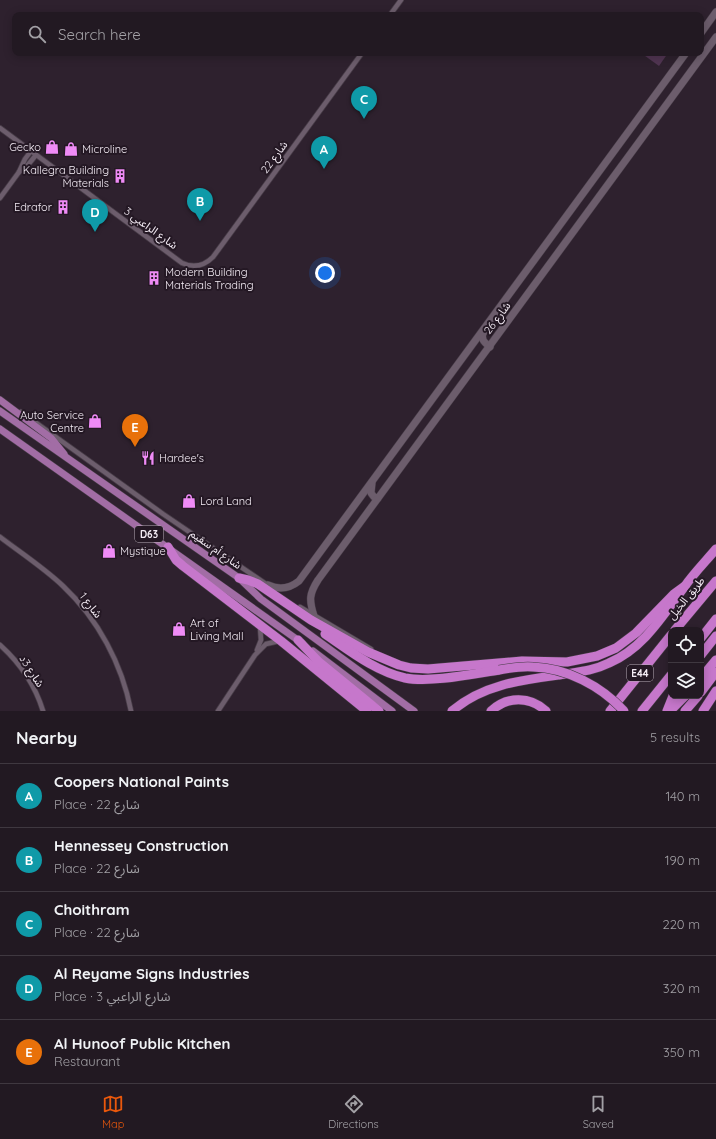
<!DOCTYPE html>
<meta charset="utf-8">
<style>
body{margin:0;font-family:Quicksand,"Noto Sans Arabic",sans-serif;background:#2e262f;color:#f1f3f6}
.controls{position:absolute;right:12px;bottom:12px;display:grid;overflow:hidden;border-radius:8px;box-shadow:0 2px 10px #0003}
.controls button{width:36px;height:36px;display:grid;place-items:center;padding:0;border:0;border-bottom:1px solid #3f3840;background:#221922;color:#f1f3f6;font:20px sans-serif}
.you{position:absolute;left:325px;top:273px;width:14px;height:14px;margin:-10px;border:3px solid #fff;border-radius:50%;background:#1a73e8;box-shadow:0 0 0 6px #1a73e833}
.badge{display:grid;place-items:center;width:26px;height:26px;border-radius:50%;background:#ea580c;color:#fff;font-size:13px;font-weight:700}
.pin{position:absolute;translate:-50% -33px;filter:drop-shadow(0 1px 2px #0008)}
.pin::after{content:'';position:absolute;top:21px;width:14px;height:12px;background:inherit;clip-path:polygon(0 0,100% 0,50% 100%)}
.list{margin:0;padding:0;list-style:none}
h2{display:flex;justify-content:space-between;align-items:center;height:52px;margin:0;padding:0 16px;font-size:17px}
h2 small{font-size:13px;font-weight:400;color:#a2a0a5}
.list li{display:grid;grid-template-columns:26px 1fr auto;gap:12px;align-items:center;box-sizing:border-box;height:64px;padding:0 16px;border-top:1px solid #3f3840}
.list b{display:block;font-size:15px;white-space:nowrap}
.list p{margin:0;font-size:13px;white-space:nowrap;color:#a2a0a5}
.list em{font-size:13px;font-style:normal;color:#a2a0a5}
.icon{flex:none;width:22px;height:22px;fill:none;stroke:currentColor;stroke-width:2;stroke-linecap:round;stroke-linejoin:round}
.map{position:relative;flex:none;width:716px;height:711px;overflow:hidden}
.search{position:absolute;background:#221922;box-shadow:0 2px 10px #0003;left:12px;right:12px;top:12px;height:44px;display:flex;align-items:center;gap:10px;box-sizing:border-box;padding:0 14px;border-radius:8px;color:#a2a0a5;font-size:15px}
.sheet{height:372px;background:#221922}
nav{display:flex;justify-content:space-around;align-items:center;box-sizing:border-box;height:56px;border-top:1px solid #3f3840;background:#221922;font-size:11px;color:#a2a0a5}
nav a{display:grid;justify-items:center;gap:2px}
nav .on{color:#ea580c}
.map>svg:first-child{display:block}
</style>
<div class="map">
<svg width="716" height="711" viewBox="0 0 716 711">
<rect width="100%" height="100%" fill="#2e212e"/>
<!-- green -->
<path fill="#513552" d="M641,53H668L659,66Z"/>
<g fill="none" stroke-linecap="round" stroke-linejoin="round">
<defs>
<g id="minor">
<path d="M390,15L401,0"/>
<path d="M0,128L182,263C193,268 204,266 213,257L362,53"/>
<path d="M19,172L27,166L36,155"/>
<path d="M0,198L19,172L25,159L31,151"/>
<path d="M21,412L163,514L269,586"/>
<path d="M0,537C21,553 44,568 63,586C98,619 122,664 131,711"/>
<path d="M300,607L371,649"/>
<path d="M0,645C20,663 35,685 43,711"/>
<path d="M257,650L261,640L260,626"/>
<path d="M218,711L255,655L266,644L279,641"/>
</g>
<g id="secondary">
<path d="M701,33L716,12"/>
<path d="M484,331C480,339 484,342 490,347"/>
<path d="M372,483L371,493L374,497L378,498"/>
<path d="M268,585C279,590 289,589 299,581L686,53"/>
<path d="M314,616C309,600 309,594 318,580L716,37"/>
</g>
<g id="primary">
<path d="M0,400L51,438L64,454"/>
<path d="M0,411L239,578L261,599L414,711"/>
<path d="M0,429L302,643"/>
<path d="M313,651L392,711"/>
</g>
<g id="motorway">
<path d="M168,547L176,560L183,566L281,641L367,711"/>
<path d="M239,578L248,580L258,584L311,620L368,652L399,665L411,668L428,669L522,661L567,662L597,656L616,648L636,633L674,594L685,586"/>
<path d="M675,630L716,581"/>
<path d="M325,634C350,651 375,671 405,678C430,683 473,674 499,670"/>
<path d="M701,638L716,619"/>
<path d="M298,640L319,662L379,711"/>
<path d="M701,655L716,636"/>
<path d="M701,678L716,660"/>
<path d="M701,692L716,672"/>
<path d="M452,711C482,685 521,680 559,675C577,672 593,671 609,663C644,648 663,615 685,586C694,573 706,561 716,549"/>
<path d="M491,711C507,696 530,696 546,711"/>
<path d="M610,711L671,635"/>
<path d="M642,711L671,675"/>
<path d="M667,711L673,696"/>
<path d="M670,711L685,696"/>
<path d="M685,711L698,696"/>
<path d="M703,711L716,691"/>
</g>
</defs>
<!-- minor casing -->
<use href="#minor" stroke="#473c47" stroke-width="6"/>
<!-- secondary casing -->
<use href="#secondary" stroke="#473c47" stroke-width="8"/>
<!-- primary casing -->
<use href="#primary" stroke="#473c47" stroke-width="8"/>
<!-- motorway casing -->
<use href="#motorway" stroke="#473c47" stroke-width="10"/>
<!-- minor -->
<use href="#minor" stroke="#6c5d6c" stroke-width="4.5"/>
<!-- secondary -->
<use href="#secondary" stroke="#6c5d6c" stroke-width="7"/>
<!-- primary -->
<use href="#primary" stroke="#a26da5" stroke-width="7"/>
<!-- motorway -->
<use href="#motorway" stroke="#c677cb" stroke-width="9"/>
<defs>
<path id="motorway-bridge" d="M499,670C510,668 522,666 533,667C567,668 601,686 624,711"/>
</defs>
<!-- motorway-bridge casing -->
<use href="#motorway-bridge" stroke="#473c47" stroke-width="10" stroke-linecap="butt"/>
<!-- motorway-bridge -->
<use href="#motorway-bridge" stroke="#c677cb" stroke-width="9"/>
</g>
<!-- icons -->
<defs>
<symbol id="shop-bare" viewBox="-9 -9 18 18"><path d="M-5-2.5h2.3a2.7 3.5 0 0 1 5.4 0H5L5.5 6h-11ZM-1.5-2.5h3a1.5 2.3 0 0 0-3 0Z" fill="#ef8bf6" stroke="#241824" stroke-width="2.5" paint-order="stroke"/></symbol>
<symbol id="building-bare" viewBox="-9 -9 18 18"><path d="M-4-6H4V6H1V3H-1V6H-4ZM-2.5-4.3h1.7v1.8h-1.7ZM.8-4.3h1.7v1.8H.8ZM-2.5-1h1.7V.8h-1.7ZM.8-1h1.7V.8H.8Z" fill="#ef8bf6" stroke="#241824" stroke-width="2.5" paint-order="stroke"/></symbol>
<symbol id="restaurant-bare" viewBox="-9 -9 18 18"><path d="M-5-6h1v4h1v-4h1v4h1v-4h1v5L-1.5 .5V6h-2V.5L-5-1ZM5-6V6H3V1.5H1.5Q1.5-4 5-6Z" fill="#ef8bf6" stroke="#241824" stroke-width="2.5" paint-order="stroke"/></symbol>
</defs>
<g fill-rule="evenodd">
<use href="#shop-bare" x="42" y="137" width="20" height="20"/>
<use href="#shop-bare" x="61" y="139" width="20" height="20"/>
<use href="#building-bare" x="110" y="166" width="20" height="20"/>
<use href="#building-bare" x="53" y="197" width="20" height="20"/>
<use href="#building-bare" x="144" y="268" width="20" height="20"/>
<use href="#shop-bare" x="85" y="411" width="20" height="20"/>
<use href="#restaurant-bare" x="138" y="448" width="20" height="20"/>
<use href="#shop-bare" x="179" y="491" width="20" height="20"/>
<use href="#shop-bare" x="99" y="541" width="20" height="20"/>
<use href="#shop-bare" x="169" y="619" width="20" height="20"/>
</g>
<g text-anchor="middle" stroke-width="4" stroke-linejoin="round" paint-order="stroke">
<!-- shield labels -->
<g fill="#241824" stroke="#b6acb6" stroke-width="1">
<rect x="135" y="526" width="28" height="16" rx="3"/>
<rect x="627" y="665" width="26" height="16" rx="3"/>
</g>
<g font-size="10" font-weight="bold" fill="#f4ecf5">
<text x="149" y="538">D63</text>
<text x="640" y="677">E44</text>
</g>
<!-- poi labels -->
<g font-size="11" fill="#f4ecf5" stroke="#241824" text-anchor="start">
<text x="41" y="151" text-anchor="end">Gecko</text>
<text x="82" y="153">Microline</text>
<text x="109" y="174" text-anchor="end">Kallegra Building<tspan x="109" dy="13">Materials</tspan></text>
<text x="52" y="211" text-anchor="end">Edrafor</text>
<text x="165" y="276">Modern Building<tspan x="165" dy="13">Materials Trading</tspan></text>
<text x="84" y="419" text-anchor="end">Auto Service<tspan x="84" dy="13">Centre</tspan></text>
<text x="159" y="462">Hardee's</text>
<text x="200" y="505">Lord Land</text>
<text x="120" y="555">Mystique</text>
<text x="190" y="627">Art of<tspan x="190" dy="13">Living Mall</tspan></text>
</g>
<!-- street labels -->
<g font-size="11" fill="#f4ecf5" stroke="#241824">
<text transform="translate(274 157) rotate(-54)" y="4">شارع 22</text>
<text transform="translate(151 228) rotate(36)" y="4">شارع الراعبي 3</text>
<text transform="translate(497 318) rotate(-54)" y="4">شارع 26</text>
<text transform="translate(216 549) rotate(35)" y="4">شارع أم سقيم</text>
<text transform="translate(686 598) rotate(-51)" y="4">طريق الخيل</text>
<text transform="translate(91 605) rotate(52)" y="4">شارع 1</text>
<text transform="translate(32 671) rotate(57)" y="4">شارع 3د</text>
</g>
</g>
</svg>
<div class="controls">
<button><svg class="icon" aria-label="locate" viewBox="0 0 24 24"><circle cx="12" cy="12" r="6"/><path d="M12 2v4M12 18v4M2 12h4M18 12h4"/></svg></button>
<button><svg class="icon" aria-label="layers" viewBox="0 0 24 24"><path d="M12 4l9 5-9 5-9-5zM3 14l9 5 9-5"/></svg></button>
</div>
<div class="you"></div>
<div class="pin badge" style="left:324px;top:169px;background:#0f9aa8">A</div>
<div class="pin badge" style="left:200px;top:221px;background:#0f9aa8">B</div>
<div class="pin badge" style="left:364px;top:119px;background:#0f9aa8">C</div>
<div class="pin badge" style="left:95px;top:232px;background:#0f9aa8">D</div>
<div class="pin badge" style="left:135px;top:447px;background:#e8710a">E</div>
<div class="search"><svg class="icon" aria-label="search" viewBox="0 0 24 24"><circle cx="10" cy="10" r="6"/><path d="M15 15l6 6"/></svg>Search here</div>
</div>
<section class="sheet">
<h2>Nearby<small>5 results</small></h2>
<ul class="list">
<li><span class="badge" style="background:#0f9aa8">A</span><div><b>Coopers National Paints</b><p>Place · شارع 22</p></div><em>140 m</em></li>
<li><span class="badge" style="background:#0f9aa8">B</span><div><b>Hennessey Construction</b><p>Place · شارع 22</p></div><em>190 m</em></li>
<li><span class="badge" style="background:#0f9aa8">C</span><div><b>Choithram</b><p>Place · شارع 22</p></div><em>220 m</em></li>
<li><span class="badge" style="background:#0f9aa8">D</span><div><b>Al Reyame Signs Industries</b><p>Place · شارع الراعبي 3</p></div><em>320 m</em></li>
<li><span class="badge" style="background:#e8710a">E</span><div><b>Al Hunoof Public Kitchen</b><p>Restaurant</p></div><em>350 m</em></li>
</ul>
</section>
<nav>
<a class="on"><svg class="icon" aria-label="map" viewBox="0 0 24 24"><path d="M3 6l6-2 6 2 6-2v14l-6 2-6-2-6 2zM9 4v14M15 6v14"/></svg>Map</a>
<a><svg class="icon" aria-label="directions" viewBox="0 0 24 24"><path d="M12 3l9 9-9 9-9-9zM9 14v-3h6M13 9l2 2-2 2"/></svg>Directions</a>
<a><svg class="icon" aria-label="saved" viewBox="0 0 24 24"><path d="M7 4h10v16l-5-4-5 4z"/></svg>Saved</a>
</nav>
